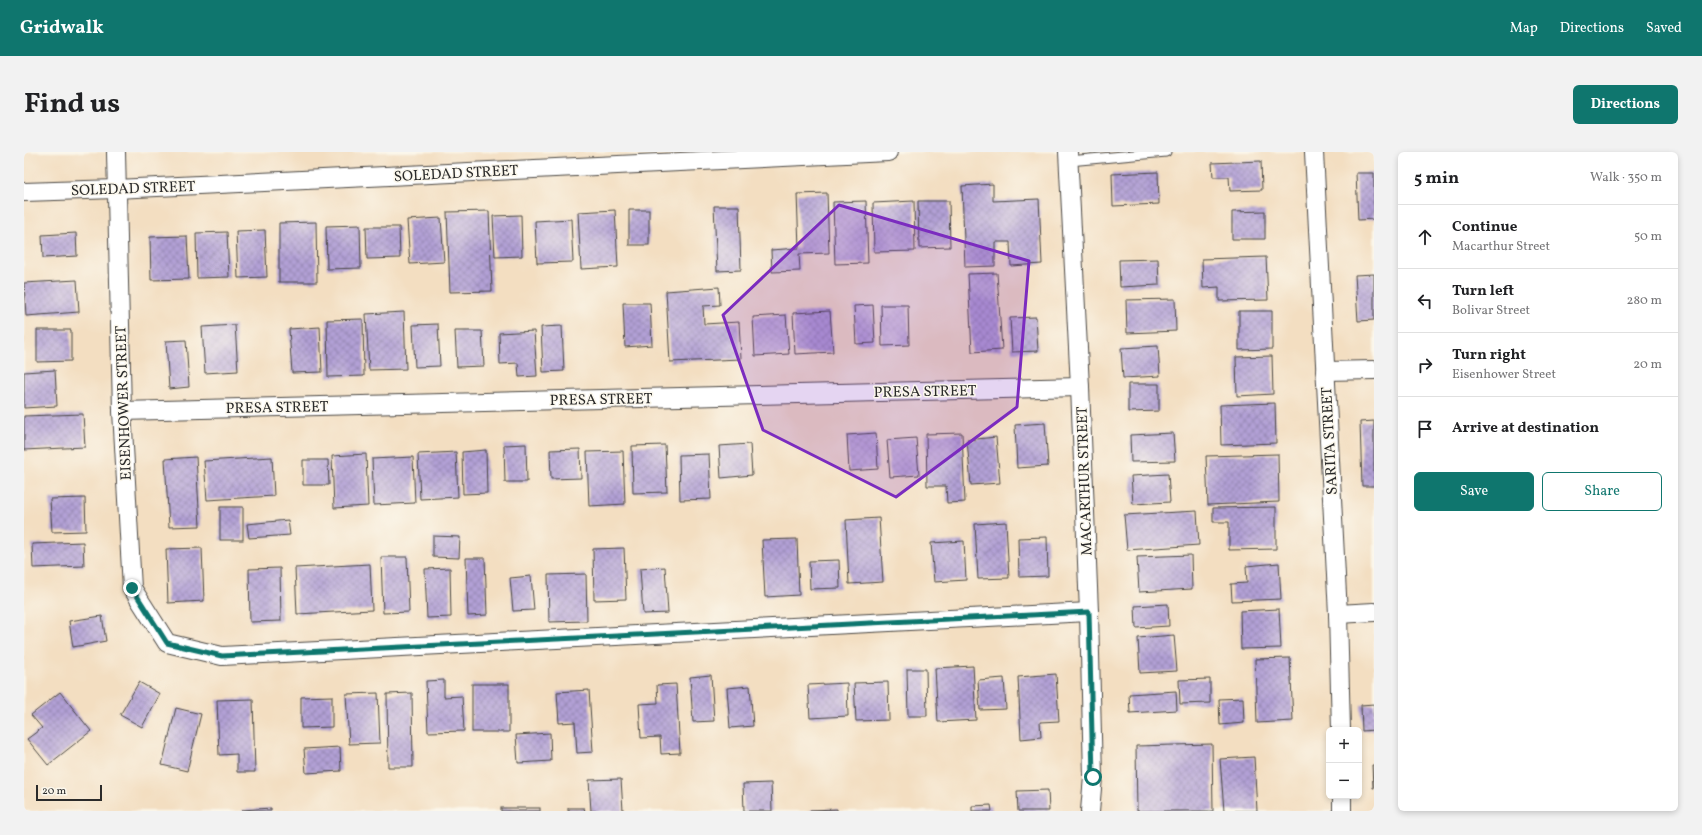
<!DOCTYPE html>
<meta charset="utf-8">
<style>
body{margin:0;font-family:Vollkorn,serif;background:#f2f2f2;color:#202124}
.controls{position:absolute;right:12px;bottom:12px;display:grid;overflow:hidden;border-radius:6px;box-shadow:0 2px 6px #0003}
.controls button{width:36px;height:36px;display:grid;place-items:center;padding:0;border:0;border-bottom:1px solid #e0e0e0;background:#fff;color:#202124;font:20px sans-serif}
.scale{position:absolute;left:12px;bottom:10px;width:66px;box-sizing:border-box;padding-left:4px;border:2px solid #2b2b2b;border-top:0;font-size:11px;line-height:14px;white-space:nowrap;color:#2b2b2b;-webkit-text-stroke:3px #fbf7ec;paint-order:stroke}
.stop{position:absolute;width:12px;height:12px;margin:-9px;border:3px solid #0f766e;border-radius:50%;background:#fff}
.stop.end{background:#0f766e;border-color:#fff;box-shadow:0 1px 4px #0008}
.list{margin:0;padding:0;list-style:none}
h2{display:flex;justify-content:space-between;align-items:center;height:52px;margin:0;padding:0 16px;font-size:17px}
h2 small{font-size:13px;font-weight:400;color:#757577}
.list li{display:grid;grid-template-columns:26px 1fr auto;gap:12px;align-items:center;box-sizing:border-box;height:64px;padding:0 16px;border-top:1px solid #e0e0e0}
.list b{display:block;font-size:15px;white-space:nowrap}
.list p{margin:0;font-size:13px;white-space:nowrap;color:#757577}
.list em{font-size:13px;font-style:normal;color:#757577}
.actions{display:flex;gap:8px;padding:12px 16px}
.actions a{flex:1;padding:9px 0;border:1px solid #0f766e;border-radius:6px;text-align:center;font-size:14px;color:#0f766e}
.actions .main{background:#0f766e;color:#fff}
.icon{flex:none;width:22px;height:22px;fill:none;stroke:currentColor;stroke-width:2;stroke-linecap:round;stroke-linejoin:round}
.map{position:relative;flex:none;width:1350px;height:659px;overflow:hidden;border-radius:6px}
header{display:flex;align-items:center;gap:24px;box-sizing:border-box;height:56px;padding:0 20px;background:#0f766e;color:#fff}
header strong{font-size:19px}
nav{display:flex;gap:22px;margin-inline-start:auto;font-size:14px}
.intro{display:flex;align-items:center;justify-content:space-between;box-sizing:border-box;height:96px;padding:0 24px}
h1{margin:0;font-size:28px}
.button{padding:10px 18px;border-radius:6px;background:#0f766e;color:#fff;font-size:14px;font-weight:700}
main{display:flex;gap:24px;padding:0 24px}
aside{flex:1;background:#fff;border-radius:6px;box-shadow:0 2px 6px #0003}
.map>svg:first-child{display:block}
</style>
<header>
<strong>Gridwalk</strong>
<nav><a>Map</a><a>Directions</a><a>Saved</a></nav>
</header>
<div class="intro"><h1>Find us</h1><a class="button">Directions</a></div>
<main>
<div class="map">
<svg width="1350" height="659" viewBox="0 0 1350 659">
<defs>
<pattern id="building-cross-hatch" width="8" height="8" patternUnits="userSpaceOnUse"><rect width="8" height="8" fill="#b2a0d5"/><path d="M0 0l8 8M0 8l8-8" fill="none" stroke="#9183ad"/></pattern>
</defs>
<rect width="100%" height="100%" fill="#fbf7ec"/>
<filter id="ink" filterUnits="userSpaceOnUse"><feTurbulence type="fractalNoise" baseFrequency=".025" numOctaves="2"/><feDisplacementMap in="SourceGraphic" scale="8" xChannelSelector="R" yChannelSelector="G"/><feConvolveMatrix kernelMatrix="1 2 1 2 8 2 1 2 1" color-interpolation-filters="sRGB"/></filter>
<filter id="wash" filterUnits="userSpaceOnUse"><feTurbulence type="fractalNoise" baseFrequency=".012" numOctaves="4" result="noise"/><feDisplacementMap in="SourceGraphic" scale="16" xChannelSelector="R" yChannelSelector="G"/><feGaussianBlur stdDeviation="0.9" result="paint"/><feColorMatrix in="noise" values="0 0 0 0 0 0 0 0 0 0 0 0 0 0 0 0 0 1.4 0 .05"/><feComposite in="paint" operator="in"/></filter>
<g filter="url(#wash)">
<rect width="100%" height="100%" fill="#f3dec1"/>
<g id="blocks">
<!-- building -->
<g fill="url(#building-cross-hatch)">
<path d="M1237,9L1238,38L1206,39L1205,25H1189L1188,11Z"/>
<path d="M1134,20L1135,52L1089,54L1088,22Z"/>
<path d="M1332,21H1350V67L1334,68Z"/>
<path d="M969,32V49L1015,47L1018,112L987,114L986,90H971V114L941,115L938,34Z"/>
<path d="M803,41L805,101L775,102L776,119L748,120L747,98L775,96L773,42Z"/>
<path d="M842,49L844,111L811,112L809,50Z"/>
<path d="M890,49L891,99L850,100L849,51Z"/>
<path d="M894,49H925L926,95L895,96Z"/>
<path d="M690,54H715L717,118L693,119Z"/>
<path d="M591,58L594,115L557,117L554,60Z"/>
<rect x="605" y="58" width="20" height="35"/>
<path d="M465,59L468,139L426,140L423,60Z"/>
<path d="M1241,59V87H1208V60Z"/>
<path d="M497,63L498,104L471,105L469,64Z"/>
<path d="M417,66L420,110L386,112L383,68Z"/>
<path d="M547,67L549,110L513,111L511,69Z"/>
<path d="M292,70L293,130H255V71Z"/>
<path d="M336,73L337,116L303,117L302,74Z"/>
<path d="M342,75H375L376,106L343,107Z"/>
<path d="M241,78L243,125L214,126L212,79Z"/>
<path d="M203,80L205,125L173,126L172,81Z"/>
<path d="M52,81L53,104L19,106L18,83Z"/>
<path d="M163,84L165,127L127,128L126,85Z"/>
<path d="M1242,105L1244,148L1195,149V135L1179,136L1178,107Z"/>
<path d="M1134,107L1135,133L1096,135L1095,108Z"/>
<path d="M973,121L978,198L948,200L944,122Z"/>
<path d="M1350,122V168L1334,169L1331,123Z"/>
<path d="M53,128L55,160L2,164L0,131Z"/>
<path d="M695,135L696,153L679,154L680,172L715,170L717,207L646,210L642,139Z"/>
<path d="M1151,147L1152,179L1103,181L1102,148Z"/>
<path d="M599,151H626L628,193L601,195Z"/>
<path d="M849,153L851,191L832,192L830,154Z"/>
<path d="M857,153H884L885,193L858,194Z"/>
<path d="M806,159L809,200L771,202L769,161Z"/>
<path d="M1215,159H1248V197L1215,198Z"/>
<path d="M380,160L382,217L345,218L342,162Z"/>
<path d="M762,163L765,202L731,204L729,165Z"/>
<path d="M1012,165L1014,199L988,200L986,166Z"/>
<path d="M339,167L340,224L304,225L303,168Z"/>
<path d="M414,172L416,214L391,215L389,173Z"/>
<path d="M211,173L214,219L181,221L178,175Z"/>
<path d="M538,174L540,219L519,220L517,175Z"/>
<path d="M296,175L298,220L268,221L265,177Z"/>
<path d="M13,178H47V209L13,210Z"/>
<path d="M431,179H458L460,214L433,215Z"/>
<path d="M510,179L513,224L495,225L494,211L476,212L475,181Z"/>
<path d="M162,188L165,235L145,237L142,189Z"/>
<path d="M1134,194L1136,224L1099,226L1097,196Z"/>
<path d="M1248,204L1249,242L1213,244L1212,205Z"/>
<path d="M31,218L33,254L0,256V220Z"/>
<path d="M1104,232H1135V259L1104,260Z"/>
<path d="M1251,251L1252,291L1197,293L1196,253Z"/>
<path d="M59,262L61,295L0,298V264Z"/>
<path d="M1350,269V334H1338L1336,270Z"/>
<path d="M1021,271L1024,314L993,316L991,273Z"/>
<path d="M852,281L854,317L825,319L823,283Z"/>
<path d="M938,281L941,350L923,351L922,334H903L902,282Z"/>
<path d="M1149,281L1151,309L1107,310L1106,283Z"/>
<path d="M972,285L976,331L947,333L943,288Z"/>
<path d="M892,286L895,323L866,325L863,288Z"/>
<path d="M502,292L503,330H481L480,293Z"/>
<path d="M726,292L728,323L697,326L695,294Z"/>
<path d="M641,293L643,340L609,341L608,294Z"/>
<path d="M556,297L557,326L527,327L526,298Z"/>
<path d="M462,298L463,341L439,342L438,300Z"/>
<path d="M599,299L601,352L565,354L563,300Z"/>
<path d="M432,300L434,345L396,347L394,302Z"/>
<path d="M342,302L344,354L310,356L308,304Z"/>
<path d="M685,302L687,347L656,348L655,303Z"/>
<path d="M1254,302L1255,350L1184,353L1182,304Z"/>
<path d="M172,305L176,374L145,375L141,307Z"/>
<path d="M248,305L250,344L183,348L180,309Z"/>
<path d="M389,305L391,351L350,353L348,307Z"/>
<path d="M279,308H304L305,333H279Z"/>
<path d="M1144,322L1146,350L1109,352L1107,324Z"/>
<path d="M61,346L62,379L28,380L26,347Z"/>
<rect x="196" y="355" width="23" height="33"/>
<path d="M1252,355V397L1205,398V370H1189V356Z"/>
<path d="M1173,359L1175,393L1103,398L1100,363Z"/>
<path d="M855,366L859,430L825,432L822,368Z"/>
<path d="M264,368L266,383L225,386L223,372Z"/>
<path d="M982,370L985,426L954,427L951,372Z"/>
<path d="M409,384L436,385L435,406L409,405Z"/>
<path d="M1023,385L1024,424L995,425L994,386Z"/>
<path d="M773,387L775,443L741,445L738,388Z"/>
<path d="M940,389L942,428L910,430L907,391Z"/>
<path d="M59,390L60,414L9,416L8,392Z"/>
<path d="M178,396L180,449L144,451L142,397Z"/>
<path d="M600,396L602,447L570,448L569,397Z"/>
<path d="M1167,403L1168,437L1115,440L1113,405Z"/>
<path d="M357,405H383L385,460L359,461Z"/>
<path d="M442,406H461L463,463L444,464Z"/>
<path d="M815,408L816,436L786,437L785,409Z"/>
<path d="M1255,411L1257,447L1208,449L1207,432L1223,431L1222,414Z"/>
<path d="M346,412L348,458L273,462L271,416Z"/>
<path d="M641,415L644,461L619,462L616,417Z"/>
<path d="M256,416L257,469L226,470L225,417Z"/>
<path d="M426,416L427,465L403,466L401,417Z"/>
<path d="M562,422L563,469L525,470L524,423Z"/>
<path d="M507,424L510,458L489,459L486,426Z"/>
<path d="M1144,452L1145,474L1112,476L1111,454Z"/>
<path d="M1255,457L1257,496L1217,497L1216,459Z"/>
<path d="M78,464L82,489L49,495L45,469Z"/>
<path d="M1150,483L1153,519L1116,521L1114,486Z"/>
<path d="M1266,506L1269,569L1233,571L1231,507Z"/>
<path d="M949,514L952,568L914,570L911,516Z"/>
<path d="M883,517H902L903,564H884Z"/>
<path d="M1032,522L1035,569L1016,570L1017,585L997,587L994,525Z"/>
<path d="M687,523L690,569L669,570L666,525Z"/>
<path d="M980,526L982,557L956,558L954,528Z"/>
<path d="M1186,527V551L1156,552L1155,528Z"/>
<path d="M420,528V545L438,544L440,579L404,580L402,529Z"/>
<path d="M115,530L136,542L118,575L96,563Z"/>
<path d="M864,530L865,568L832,569L830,531Z"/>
<path d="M823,531L824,564L786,566L784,533Z"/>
<rect x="448" y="532" width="37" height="48"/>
<path d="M652,532L656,601L637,602L636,585L617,586L615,552L634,551L633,533Z"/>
<path d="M726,534L729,574L706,576L703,536Z"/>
<path d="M565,538L569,600L553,601L551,570L535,571L533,540Z"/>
<path d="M1152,539L1153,558L1106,561L1105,542Z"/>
<path d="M36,540L67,579L24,613L3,587L18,576L7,563Z"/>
<path d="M354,541L356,591L325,592L322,542Z"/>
<path d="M388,541L389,615H364L363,542Z"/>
<path d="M308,544V575L277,576V545Z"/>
<path d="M1219,546L1220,571L1196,573L1195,547Z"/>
<path d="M229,547L231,620H213V602L195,603L193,548Z"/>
<path d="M1350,552V578L1338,579L1337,553Z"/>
<path d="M152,556L177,562L163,619L138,613Z"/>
<path d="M526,581L527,609L494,611L492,583Z"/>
<path d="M1188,592L1189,659H1113L1112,594Z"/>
<path d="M316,595L317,619L282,621L280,597Z"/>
<path d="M1230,605L1233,659H1200L1196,607Z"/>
<path d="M1348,613H1350V636H1349Z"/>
<path d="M597,627L599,659H567L565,628Z"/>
<path d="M747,631L748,659H720L719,632Z"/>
<path d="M1024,638L1025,659H994L993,639Z"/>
<path d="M967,653L968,659H948V654Z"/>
<path d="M247,656V659H218V658Z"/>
<rect x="477" y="656" width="39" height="3"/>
<path d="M544,656H560L561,659H544Z"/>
<path d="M813,657V659H786V658Z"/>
</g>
</g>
</g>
<g filter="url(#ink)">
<use href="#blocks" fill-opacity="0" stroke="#494642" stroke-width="1"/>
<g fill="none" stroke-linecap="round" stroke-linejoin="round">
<defs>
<path id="service" d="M1045,9L1142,0"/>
<g id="minor">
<path d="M92,0L98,259L108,436L143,491L198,504L1065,460"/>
<path d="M1044,0L1056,235L1065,460L1069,625L1066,659"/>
<path d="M1290,0L1314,462L1317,578"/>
<path d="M0,40L92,37L864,0"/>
<path d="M1301,219L1350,218"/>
<path d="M98,259L1056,235"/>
<path d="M1314,462L1350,460"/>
<path d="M1318,644V659"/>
</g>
</defs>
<!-- service casing -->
<use href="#service" stroke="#494642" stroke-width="11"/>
<!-- minor casing -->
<use href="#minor" stroke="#494642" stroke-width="20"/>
<!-- service -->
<use href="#service" stroke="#fff" stroke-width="9"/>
<!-- minor -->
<use href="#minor" stroke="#fff" stroke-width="18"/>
</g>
</g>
<g fill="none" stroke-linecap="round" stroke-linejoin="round" filter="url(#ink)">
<!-- route -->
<path stroke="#0f766e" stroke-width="5" d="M108,436L143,491L198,504L1065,460L1069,625"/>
</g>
<!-- marked area -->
<path fill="#7b2cbf" fill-opacity="0.2" stroke="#7b2cbf" stroke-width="3" stroke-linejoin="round" d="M815,53L1005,109L993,255L872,345L739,278L699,163Z"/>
<g text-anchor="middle" stroke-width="3" stroke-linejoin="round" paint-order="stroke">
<!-- street labels -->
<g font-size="15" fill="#2b2b2b" stroke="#fbf7ec">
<text transform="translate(432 21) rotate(-3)" y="5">SOLEDAD STREET</text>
<text transform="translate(109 36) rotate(-2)" y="5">SOLEDAD STREET</text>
<text transform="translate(901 239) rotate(-1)" y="5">PRESA STREET</text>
<text transform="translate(577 247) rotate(-1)" y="5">PRESA STREET</text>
<text transform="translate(99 251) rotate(-92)" y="5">EISENHOWER STREET</text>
<text transform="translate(253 255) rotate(-1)" y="5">PRESA STREET</text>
<text transform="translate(1305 289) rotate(-93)" y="5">SARITA STREET</text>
<text transform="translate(1060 329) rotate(-92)" y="5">MACARTHUR STREET</text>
</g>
</g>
</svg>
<div class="controls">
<button>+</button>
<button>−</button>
</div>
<div class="scale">20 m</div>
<div class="stop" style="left:1069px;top:625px"></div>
<div class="stop end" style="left:108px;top:436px"></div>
</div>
<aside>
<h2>5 min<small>Walk · 350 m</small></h2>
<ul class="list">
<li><svg class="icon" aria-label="ahead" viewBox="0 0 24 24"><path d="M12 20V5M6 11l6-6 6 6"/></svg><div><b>Continue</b><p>Macarthur Street</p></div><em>50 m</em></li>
<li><svg class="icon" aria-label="left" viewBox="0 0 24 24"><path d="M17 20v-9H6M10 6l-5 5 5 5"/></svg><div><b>Turn left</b><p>Bolivar Street</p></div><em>280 m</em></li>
<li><svg class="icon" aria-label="right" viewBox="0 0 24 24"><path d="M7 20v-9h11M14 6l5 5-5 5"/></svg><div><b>Turn right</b><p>Eisenhower Street</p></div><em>20 m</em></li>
<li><svg class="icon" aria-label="arrive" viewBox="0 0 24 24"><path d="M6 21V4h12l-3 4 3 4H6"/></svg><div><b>Arrive at destination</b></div></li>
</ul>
<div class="actions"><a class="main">Save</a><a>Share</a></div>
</aside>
</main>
